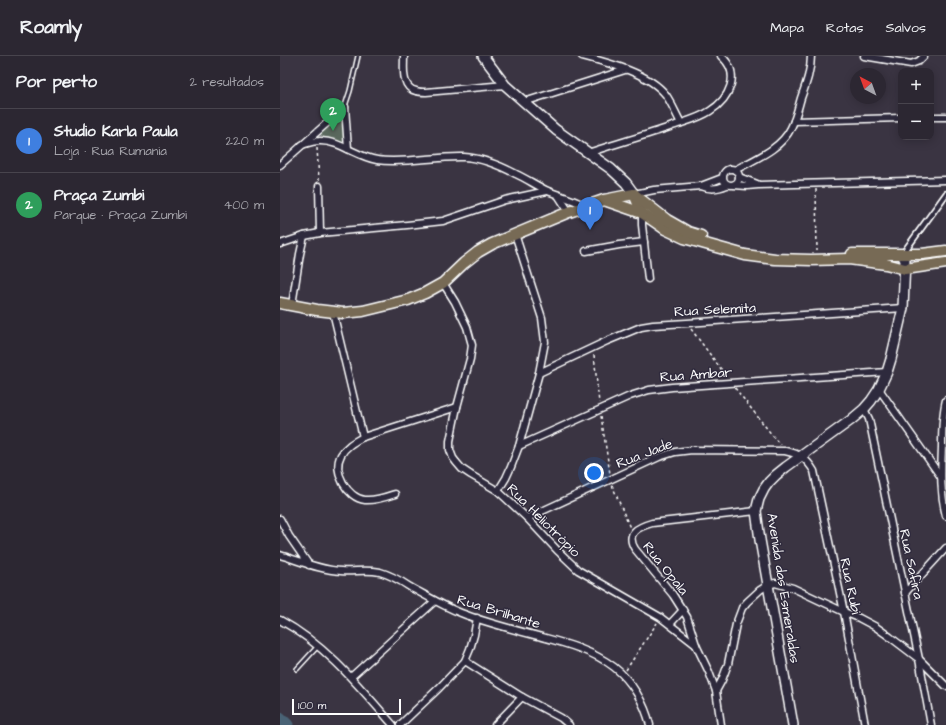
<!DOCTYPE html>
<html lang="pt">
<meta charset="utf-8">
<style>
body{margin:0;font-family:"Architects Daughter",sans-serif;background:#342f3a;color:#f1f3f6}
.controls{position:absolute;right:12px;top:12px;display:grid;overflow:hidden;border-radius:8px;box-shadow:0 2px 10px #0003}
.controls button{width:36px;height:36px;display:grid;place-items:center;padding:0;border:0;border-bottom:1px solid #48444d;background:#2c2732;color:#f1f3f6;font:20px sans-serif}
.compass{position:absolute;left:570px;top:12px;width:36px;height:36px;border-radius:50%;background:#2c2732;box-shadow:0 2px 10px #0003;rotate:319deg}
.scale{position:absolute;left:12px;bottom:10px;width:109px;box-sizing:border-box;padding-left:4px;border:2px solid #fff;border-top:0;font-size:11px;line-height:14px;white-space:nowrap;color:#fff;-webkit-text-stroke:3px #2f2a3d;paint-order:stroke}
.you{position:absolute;left:314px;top:417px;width:14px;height:14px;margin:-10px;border:3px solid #fff;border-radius:50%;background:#1a73e8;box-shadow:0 0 0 6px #1a73e833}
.badge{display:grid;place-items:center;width:26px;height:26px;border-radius:50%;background:#ea580c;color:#fff;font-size:13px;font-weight:700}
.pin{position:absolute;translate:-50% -33px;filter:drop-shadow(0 1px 2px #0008)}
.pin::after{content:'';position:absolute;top:21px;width:14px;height:12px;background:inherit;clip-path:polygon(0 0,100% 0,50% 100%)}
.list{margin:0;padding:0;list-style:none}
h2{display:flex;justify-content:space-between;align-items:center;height:52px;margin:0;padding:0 16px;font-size:17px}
h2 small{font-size:13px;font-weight:400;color:#a6a5ac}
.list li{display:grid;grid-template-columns:26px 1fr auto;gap:12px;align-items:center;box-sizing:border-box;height:64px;padding:0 16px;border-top:1px solid #48444d}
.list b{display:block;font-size:15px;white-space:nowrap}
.list p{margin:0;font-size:13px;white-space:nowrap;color:#a6a5ac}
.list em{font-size:13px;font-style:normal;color:#a6a5ac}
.map{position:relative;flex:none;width:666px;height:669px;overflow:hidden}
header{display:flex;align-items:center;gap:24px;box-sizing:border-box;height:56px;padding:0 20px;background:#2c2732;border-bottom:1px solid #48444d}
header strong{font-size:19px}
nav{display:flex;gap:22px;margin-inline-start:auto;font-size:14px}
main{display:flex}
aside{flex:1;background:#2c2732}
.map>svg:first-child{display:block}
</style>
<header>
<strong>Roamly</strong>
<nav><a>Mapa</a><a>Rotas</a><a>Salvos</a></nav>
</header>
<main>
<aside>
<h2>Por perto<small>2 resultados</small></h2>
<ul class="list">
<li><span class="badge" style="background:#3f7fe0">1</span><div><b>Studio Karla Paula</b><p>Loja · Rua Rumania</p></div><em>220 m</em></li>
<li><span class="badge" style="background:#2e9e5b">2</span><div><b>Praça Zumbi</b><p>Parque · Praça Zumbi</p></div><em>400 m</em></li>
</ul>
</aside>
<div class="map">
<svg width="666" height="669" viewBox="0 0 666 669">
<rect width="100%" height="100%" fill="#3a3442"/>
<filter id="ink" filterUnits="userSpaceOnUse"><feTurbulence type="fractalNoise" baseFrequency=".025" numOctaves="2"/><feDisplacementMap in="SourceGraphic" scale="8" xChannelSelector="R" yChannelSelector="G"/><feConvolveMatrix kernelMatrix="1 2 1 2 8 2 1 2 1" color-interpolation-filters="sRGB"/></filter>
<g filter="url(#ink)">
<!-- green -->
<path fill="#5a675d" stroke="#acb3ae" d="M62,58L66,85L62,88L45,82L39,78L42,72Z"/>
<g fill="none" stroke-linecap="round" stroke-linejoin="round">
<!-- river -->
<path stroke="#4a6274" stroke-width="13" d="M0,662L7,669"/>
<defs>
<g id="service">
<path d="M65,50L70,35L78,0"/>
<path d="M17,613L38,590"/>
</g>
<path id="pedestrian" d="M624,196L666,138"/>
<g id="minor">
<path d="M124,0C124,11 121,32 136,35C139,36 143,36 146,36L225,29"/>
<path d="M302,0C329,7 369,17 386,39C392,48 396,58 401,67"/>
<path d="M584,0L631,8L639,5L644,0"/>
<path d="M244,46L345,14"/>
<path d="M65,51L68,93"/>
<path d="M651,61H666"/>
<path d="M514,65L621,62"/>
<path d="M22,89C28,87 33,85 39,85C59,84 77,101 97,104C124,108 156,100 184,101C202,102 221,110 236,118C247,123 257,130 268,135C280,140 293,143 305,150"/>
<path d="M308,97C335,88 363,80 390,71C403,66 418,63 430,55C449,43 462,18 441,0"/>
<path d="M0,109L65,51"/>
<circle cx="451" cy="121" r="8"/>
<path d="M455,114C475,103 501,93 511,72C516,62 518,52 521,42C526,28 531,15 531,0"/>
<path d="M459,121L477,128"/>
<path d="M454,129L467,130L478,129L666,124"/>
<path d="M39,130L40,177"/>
<path d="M421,130C430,134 438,133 447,129"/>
<path d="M354,138L374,134L421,130L442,122"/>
<path d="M278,139L289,156"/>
<path d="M362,157V169L368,223"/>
<path d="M0,188L24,180L40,177L127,169L163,165L225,144L267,135"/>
<path d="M306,195L339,189L364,186"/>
<path d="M163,227L175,246L187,271L192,289L190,303L177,351L170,385V394L173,402L176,406L182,413L191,419L218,435L247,462L277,494L298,514L380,561L416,589"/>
<path d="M12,249L20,198L24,180"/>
<path d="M53,256L83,381"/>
<path d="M259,317L327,285L361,271L373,269L407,267L623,252"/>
<path d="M599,333L661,421"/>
<path d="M666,344C662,360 662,376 662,391C661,416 660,436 666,460"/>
<path d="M584,353L589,363L639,603L651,669"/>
<path d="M239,390L350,340L369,334L392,331L607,316"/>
<path d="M218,435L226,422L231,411L239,390L259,317L265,286L262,262L235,178"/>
<path d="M115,438C106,441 95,445 85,444C67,442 52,415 61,399C66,390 74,386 83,381L177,351"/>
<path d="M247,462L379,401L395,396L412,394L505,395C520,398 526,402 534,415L564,556L585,669"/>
<path d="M0,463L9,480L29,509"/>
<path d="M0,499C20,505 40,514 61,515C74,516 87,513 100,516C111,519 121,525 130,531C147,540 163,550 181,557C207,567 235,574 262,581C288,588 313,595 334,611C352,625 365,648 370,669"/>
<path d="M625,537L666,492"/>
<path d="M0,564C46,589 79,630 113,669"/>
<path d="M390,568L403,554"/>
<path d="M185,605L242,641L281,662L289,669"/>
<path d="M71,621L155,545"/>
<path d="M436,635L442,624L448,608L456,568L462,552L467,546L480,534L488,529L495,527L513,532L564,556L579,562L596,571L610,581L639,603L666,630"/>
<path d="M120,669L159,632L185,605L190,593L194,579L197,562"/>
<path d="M215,669L242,641"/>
<path d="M441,669L436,635L429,616L416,589L407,561L393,539L355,493C345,477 358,471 372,467L476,455"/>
</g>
<g id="secondary">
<path d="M203,0L225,29L276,74L331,113L346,127L354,138"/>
<path d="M513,669L480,484L476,455L479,443L484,433L489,426L496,419L506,411L571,364L584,353L591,345L599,333L607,316L611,303L623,252L625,204L622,199L618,198"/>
</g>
<g id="primary">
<path d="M354,138L362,157L385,173L404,182L465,199L495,203L531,204L569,203L606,208L625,213L666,207"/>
<path d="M355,139L387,164L408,176L421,180"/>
<path d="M324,144L362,157"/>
<path d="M572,198H642L666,195"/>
<path d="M0,247L37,254L63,257L83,255L128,244L145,237L163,227L184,207L198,196L212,188L289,156L324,144L354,138"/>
</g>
</defs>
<!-- service casing -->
<use href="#service" stroke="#fff" stroke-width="6"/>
<!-- pedestrian casing -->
<use href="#pedestrian" stroke="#fff" stroke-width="8"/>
<!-- minor casing -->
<use href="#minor" stroke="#fff" stroke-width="9"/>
<!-- secondary casing -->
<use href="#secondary" stroke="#fff" stroke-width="12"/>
<!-- primary casing -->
<use href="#primary" stroke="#fff" stroke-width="13"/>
<!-- path -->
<g stroke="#fff" stroke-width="1.5" stroke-dasharray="3 3" stroke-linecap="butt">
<path d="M37,92L39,124"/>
<path d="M536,133L537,195"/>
<path d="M411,273L447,321"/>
<path d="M314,299L319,347"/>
<path d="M455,332L500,389"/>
<path d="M321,360L330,418"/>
<path d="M332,429L350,472"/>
<path d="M346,614L377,567"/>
</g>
<!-- service -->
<use href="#service" stroke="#2f2a3d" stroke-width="3"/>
<!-- pedestrian -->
<use href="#pedestrian" stroke="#2f2a3d" stroke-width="4.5"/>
<!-- minor -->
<use href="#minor" stroke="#2f2a3d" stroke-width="6"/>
<!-- secondary -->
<use href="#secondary" stroke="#2f2a3d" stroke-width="9"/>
<!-- primary -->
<use href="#primary" stroke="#776a54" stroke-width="10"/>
</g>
</g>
<g text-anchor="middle" stroke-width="3" stroke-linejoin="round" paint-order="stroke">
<!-- street labels -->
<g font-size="14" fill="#fff" stroke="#2f2a3d">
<text transform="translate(435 253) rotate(-3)" y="5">Rua Selemita</text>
<text transform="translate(416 318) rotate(-4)" y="5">Rua Ambar</text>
<text transform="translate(364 397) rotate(-21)" y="5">Rua Jade</text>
<text transform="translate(264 464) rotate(45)" y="5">Rua Heliotrópio</text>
<text transform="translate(632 508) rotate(78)" y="5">Rua Safira</text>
<text transform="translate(386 512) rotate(51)" y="5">Rua Opala</text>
<text transform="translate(571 530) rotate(78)" y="5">Rua Rubi</text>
<text transform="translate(504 532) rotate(81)" y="5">Avenida das Esmeraldas</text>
<text transform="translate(219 555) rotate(17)" y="5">Rua Brilhante</text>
</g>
</g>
</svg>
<div class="controls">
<button>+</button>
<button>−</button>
</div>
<svg class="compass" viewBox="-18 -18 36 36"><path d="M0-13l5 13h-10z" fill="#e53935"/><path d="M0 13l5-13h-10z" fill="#a6a5ac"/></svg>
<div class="scale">100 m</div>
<div class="you"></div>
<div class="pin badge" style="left:310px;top:174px;background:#3f7fe0">1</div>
<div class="pin badge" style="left:53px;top:75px;background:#2e9e5b">2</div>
</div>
</main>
